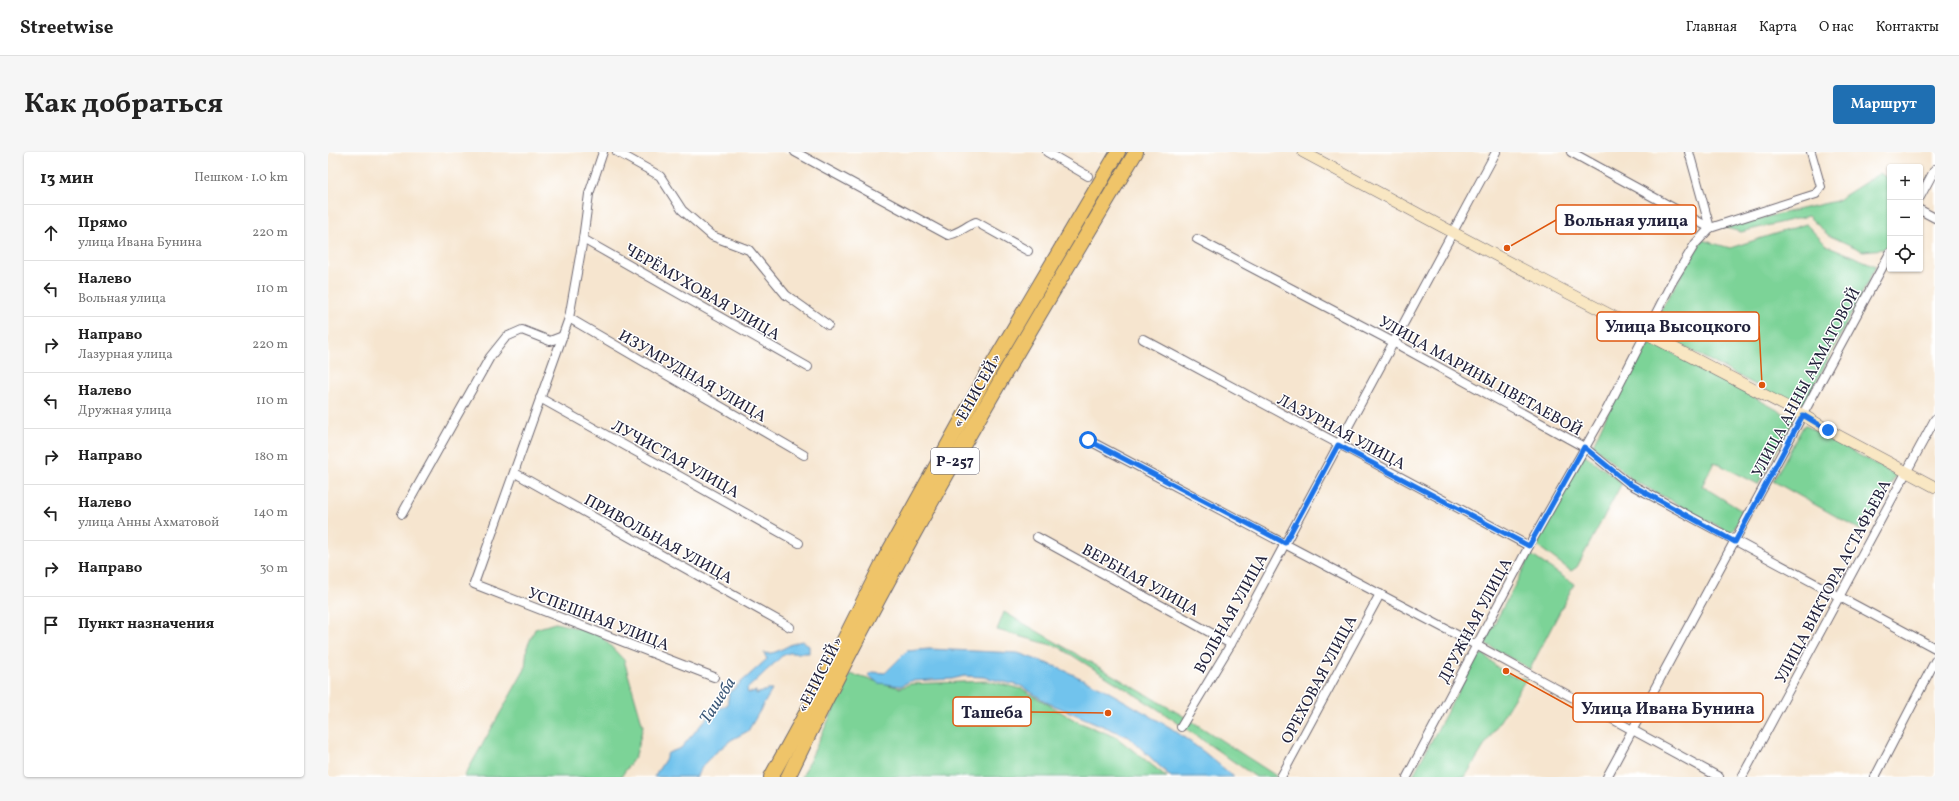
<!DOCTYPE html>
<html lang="ru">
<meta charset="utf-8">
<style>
body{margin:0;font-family:Vollkorn,serif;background:#f6f6f6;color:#222}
.controls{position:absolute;right:12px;top:12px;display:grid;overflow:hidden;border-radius:4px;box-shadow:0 1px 3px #0004}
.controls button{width:36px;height:36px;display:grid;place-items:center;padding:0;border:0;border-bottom:1px solid #e0e0e0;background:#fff;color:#222;font:20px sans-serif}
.stop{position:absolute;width:12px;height:12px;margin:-9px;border:3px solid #1a73e8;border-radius:50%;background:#fff}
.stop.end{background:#1a73e8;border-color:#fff;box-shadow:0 1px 4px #0008}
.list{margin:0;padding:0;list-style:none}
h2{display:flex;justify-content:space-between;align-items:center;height:52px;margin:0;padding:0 16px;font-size:17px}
h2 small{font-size:13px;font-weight:400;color:#767676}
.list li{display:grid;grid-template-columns:26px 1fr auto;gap:12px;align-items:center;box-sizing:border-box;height:56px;padding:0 16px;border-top:1px solid #e0e0e0}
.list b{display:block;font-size:15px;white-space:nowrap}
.list p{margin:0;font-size:13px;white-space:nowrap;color:#767676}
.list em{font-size:13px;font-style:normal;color:#767676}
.icon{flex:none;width:22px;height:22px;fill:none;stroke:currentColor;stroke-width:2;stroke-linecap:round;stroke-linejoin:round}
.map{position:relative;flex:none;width:1607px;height:625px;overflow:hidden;border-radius:4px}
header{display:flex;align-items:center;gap:24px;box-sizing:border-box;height:56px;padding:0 20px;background:#fff;border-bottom:1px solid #e0e0e0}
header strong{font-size:19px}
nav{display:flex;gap:22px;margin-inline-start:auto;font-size:14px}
.intro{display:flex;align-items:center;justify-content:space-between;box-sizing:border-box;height:96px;padding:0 24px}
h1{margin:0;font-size:28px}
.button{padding:10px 18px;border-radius:4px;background:#1f6fb2;color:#fff;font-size:14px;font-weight:700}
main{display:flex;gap:24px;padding:0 24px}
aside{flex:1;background:#fff;border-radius:4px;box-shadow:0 1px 3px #0004}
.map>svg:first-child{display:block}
</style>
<header>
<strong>Streetwise</strong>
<nav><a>Главная</a><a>Карта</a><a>О нас</a><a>Контакты</a></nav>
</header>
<div class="intro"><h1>Как добраться</h1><a class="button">Маршрут</a></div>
<main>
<aside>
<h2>13 мин<small>Пешком · 1.0 km</small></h2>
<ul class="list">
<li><svg class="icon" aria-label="ahead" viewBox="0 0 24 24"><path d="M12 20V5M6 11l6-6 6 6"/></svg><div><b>Прямо</b><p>улица Ивана Бунина</p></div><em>220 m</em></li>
<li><svg class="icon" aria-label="left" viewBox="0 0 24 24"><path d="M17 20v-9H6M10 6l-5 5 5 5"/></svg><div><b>Налево</b><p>Вольная улица</p></div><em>110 m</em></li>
<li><svg class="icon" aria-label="right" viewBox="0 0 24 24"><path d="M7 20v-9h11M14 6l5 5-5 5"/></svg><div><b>Направо</b><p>Лазурная улица</p></div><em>220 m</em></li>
<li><svg class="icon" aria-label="left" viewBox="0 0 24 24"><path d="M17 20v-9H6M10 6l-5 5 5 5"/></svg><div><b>Налево</b><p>Дружная улица</p></div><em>110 m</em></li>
<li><svg class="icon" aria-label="right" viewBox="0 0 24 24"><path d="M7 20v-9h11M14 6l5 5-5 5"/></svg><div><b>Направо</b></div><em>180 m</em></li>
<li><svg class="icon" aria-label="left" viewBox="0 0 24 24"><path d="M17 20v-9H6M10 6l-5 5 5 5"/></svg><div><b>Налево</b><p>улица Анны Ахматовой</p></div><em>140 m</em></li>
<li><svg class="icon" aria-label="right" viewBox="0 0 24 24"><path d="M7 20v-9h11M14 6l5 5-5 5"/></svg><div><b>Направо</b></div><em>30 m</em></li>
<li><svg class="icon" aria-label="arrive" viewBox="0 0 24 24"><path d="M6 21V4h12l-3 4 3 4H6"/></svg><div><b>Пункт назначения</b></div></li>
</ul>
</aside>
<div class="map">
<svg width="1607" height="625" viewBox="0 0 1607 625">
<rect width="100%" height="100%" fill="#fff"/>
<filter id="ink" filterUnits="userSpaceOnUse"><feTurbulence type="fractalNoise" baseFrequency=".025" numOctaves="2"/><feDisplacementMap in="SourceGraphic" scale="8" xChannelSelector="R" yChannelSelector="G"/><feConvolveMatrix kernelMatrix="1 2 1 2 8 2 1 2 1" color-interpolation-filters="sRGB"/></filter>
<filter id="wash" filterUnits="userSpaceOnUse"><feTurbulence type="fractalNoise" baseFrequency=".012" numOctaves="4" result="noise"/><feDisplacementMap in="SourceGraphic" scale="16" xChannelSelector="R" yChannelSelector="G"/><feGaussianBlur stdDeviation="0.9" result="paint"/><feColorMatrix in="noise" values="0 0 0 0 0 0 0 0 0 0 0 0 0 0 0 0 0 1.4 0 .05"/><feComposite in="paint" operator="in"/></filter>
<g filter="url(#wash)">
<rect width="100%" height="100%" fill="#f6e5cf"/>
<!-- green -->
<g fill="#7cd397" stroke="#4f7a69">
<path d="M1552,21L1562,28V86L1556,97L1535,99L1500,83L1480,64L1413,80L1394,75L1508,49Z"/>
<path d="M1478,72L1498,93L1548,114L1478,250L1467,254L1330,181L1328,166L1374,88L1402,96Z"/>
<path d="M1322,189L1466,267L1430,332L1386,310L1374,334L1416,360L1403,381L1303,327L1265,293L1281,258Z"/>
<path d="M1476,273L1568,323L1536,380L1445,329Z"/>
<path d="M1256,302L1294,331L1249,415L1243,419L1207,392Z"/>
<path d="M1203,403L1246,432L1202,517L1156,491Z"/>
<path d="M676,460L862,568L950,625H928L828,556L731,495L669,478Z"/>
<path d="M227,471L269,480L296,508L315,574L308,603L293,625H136L197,517L199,495L207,477Z"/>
<path d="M1156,502C1170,517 1177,524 1198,527L1137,625H1084L1149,504Z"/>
<path d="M522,522L572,536L582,532L660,529L694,537L750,570L788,585L839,625H474Z"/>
</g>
<!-- water -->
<g fill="#71c3ed" stroke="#4a7294">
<path d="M475,489L481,494V501H461L454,504L419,537L420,541L428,539V542L439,538H444L420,579L403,588L386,602L376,612L368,625H326C330,617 337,610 340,601L353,596L383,561L399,553L401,541L439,507L436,501C449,504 461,490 475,489Z"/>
<path d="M601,497L690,501L729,515L774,536L843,576L876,600L906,625H843L801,585L720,551L693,534L655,525L636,524L624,527L582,529L573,534L550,531L540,523L544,520L557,521L579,499Z"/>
</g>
</g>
<g filter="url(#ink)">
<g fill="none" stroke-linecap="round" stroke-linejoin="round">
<defs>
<g id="street">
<path d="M275,0L261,42L255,87L241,166L146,432L386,525"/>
<path d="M289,0L332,24L354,58L384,84L421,98L458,143L500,173"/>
<path d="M467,0L620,83C630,82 638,74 648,70L700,99"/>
<path d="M719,0L760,24"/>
<path d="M1243,0L1382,76"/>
<path d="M1361,0L1382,76"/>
<path d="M1592,45L1607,17"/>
<path d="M1592,58L1607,66"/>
<path d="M255,87L480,215"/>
<path d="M869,87L1065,190L1256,295L1300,331L1607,496"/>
<path d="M241,166L476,303"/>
<path d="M815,187L1201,394"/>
<path d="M212,246L471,391"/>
<path d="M760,288L1148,493L1391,625"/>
<path d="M187,321L462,475"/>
<path d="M74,362L162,205L178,185L194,178L222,189L235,184"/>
<path d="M709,385L903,492"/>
<path d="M853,575L903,492L1168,0"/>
<path d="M953,625L1052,442"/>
<path d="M1079,625L1201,394L1279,257L1344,130L1367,92L1382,76L1488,42L1493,35L1483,0"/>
<path d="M1279,625L1562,101"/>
<path d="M1414,625L1607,267"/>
<path d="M1547,625L1607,509"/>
</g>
<path id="secondary" d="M975,0L1169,104L1475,263L1500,278L1607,335"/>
<g id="highway">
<path d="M443,625L494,532L555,410L662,217L790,0"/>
<path d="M460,625C563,410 685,205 808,0"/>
</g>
</defs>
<!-- street casing -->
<use href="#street" stroke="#6c666f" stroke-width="10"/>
<!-- secondary casing -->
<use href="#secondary" stroke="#6c666f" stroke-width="12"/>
<!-- highway casing -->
<use href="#highway" stroke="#6c666f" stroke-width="16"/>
<!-- street -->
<use href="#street" stroke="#fff" stroke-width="8"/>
<!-- secondary -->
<use href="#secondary" stroke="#f9e7c3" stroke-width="11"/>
<!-- highway -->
<use href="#highway" stroke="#efc469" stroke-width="14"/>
</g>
</g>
<g fill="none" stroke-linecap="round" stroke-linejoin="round" filter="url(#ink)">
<!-- route -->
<path stroke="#1a73e8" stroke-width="5" d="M760,288L957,391L1010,293L1201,394L1256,295L1300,331L1407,390L1475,263L1500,278"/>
</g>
<g text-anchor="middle" stroke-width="3" stroke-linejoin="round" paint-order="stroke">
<!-- shield labels -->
<rect fill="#fff" stroke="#646476" stroke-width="1" x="603" y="296" width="48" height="26" rx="3"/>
<g font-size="15" font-weight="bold" fill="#22223b">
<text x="627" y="314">Р-257</text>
</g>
<!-- street labels -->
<g font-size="16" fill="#22223b" stroke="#fff">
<text transform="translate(375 139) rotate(30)" y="6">ЧЕРЁМУХОВАЯ УЛИЦА</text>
<text transform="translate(365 223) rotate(30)" y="6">ИЗУМРУДНАЯ УЛИЦА</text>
<text transform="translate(1153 223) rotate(29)" y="6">УЛИЦА МАРИНЫ ЦВЕТАЕВОЙ</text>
<text transform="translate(1477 230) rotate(-62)" y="6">УЛИЦА АННЫ АХМАТОВОЙ</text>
<text transform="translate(648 238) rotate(-60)" y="6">«ЕНИСЕЙ»</text>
<text transform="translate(1014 279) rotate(28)" y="6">ЛАЗУРНАЯ УЛИЦА</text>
<text transform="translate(348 306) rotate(29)" y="6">ЛУЧИСТАЯ УЛИЦА</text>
<text transform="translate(331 386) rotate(29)" y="6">ПРИВОЛЬНАЯ УЛИЦА</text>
<text transform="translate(813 427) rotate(29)" y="6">ВЕРБНАЯ УЛИЦА</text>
<text transform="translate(1504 429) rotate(-62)" y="6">УЛИЦА ВИКТОРА АСТАФЬЕВА</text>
<text transform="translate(902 461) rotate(-61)" y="6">ВОЛЬНАЯ УЛИЦА</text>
<text transform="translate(271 466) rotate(21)" y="6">УСПЕШНАЯ УЛИЦА</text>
<text transform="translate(1146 468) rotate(-62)" y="6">ДРУЖНАЯ УЛИЦА</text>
<text transform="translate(491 522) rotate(-63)" y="6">«ЕНИСЕЙ»</text>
<text transform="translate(990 527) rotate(-62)" y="6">ОРЕХОВАЯ УЛИЦА</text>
</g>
<!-- water labels -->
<g font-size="17" font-style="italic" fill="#3e5a79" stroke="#fff">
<text transform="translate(389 548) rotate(-57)" y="6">Ташеба</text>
</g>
</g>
<!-- callouts -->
<path fill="none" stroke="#de560e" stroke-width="1.5" d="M1179 96L1228 68M1434 233L1431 174M1178 519L1245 556M780 561L703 560"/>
<g fill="#de560e" stroke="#fff" stroke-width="1.5">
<circle cx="1179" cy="96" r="4"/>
<circle cx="1434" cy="233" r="4"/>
<circle cx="1178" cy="519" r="4"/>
<circle cx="780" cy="561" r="4"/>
</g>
<g fill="#fff" stroke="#de560e" stroke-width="1.5">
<rect x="1228" y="53" width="140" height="29" rx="4"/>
<rect x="1269" y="160" width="162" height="29" rx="4"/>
<rect x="1245" y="541" width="190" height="29" rx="4"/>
<rect x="625" y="545" width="78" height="29" rx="4"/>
</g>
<g font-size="17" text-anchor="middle" font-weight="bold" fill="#22223b">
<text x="1298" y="74">Вольная улица</text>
<text x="1350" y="180">Улица Высоцкого</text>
<text x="1340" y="562">Улица Ивана Бунина</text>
<text x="664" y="566">Ташеба</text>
</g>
</svg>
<div class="controls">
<button>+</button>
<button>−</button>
<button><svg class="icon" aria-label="locate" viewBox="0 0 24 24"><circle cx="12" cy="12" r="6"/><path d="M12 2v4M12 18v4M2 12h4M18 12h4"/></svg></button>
</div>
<div class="stop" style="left:760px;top:288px"></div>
<div class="stop end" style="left:1500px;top:278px"></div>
</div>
</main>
